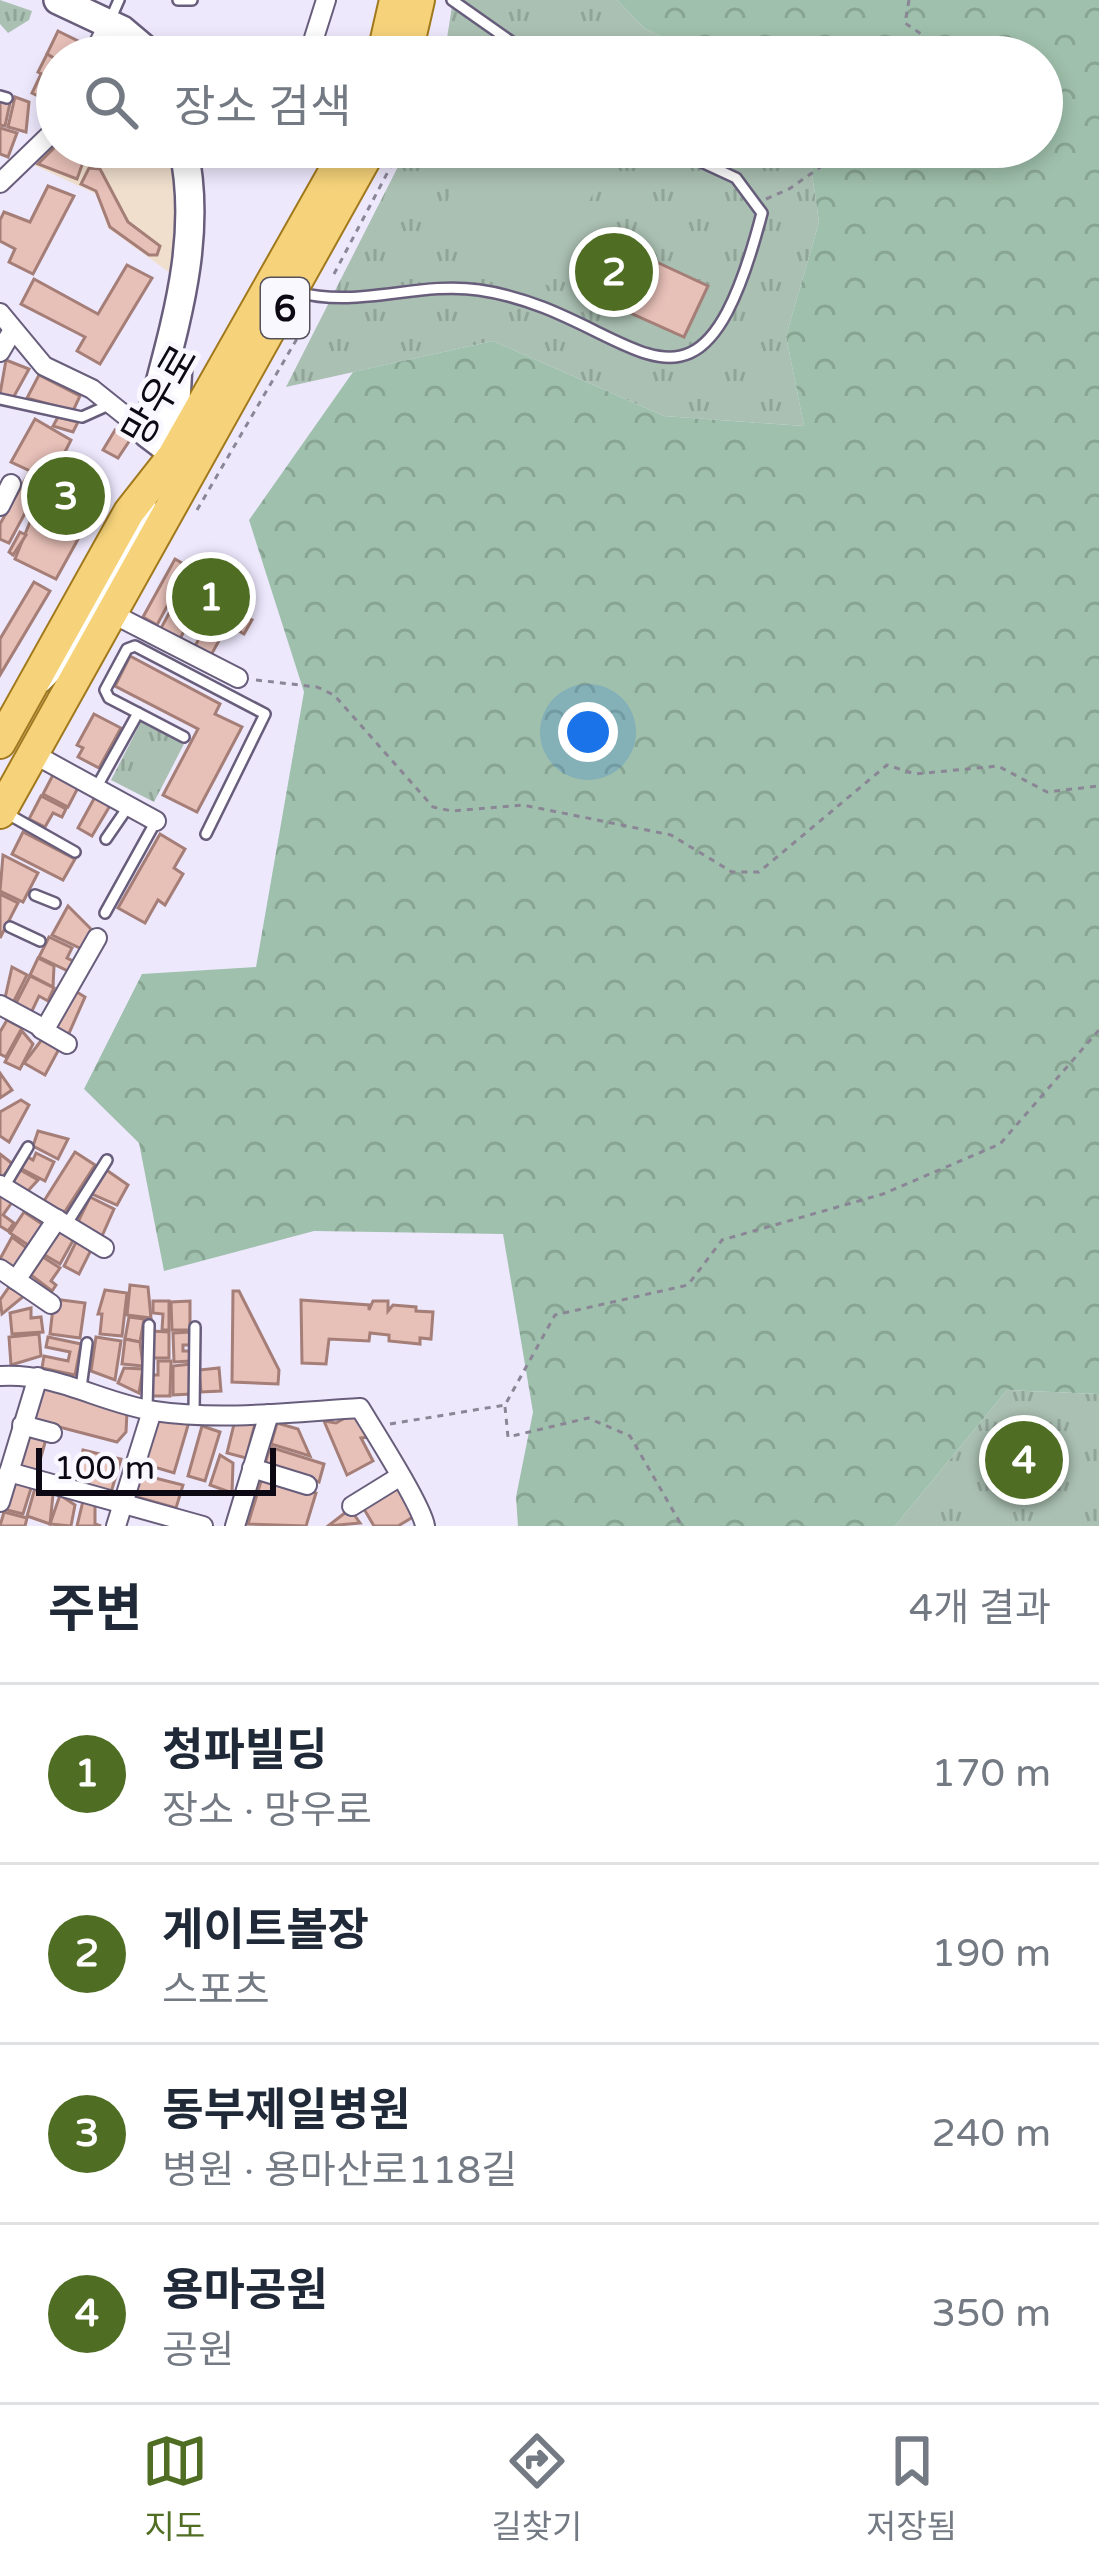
<!DOCTYPE html>
<html lang="ko">
<meta charset="utf-8">
<style>
body{margin:0;font-family:"Varela Round","Noto Sans KR",sans-serif;background:#f6f6f7;color:#1f2937}
.scale{position:absolute;left:36px;bottom:30px;width:240px;box-sizing:border-box;padding-left:12px;border:6px solid #0d0914;border-top:0;font-size:33px;line-height:42px;white-space:nowrap;color:#0d0914;-webkit-text-stroke:9px #faf8ff;paint-order:stroke}
.you{position:absolute;left:588px;top:732px;width:42px;height:42px;margin:-30px;border:9px solid #fff;border-radius:50%;background:#1a73e8;box-shadow:0 0 0 18px #1a73e833}
.badge{display:grid;place-items:center;width:78px;height:78px;border-radius:50%;background:#506e23;color:#fff;font-size:39px;font-weight:700}
.pin{position:absolute;translate:-50% -50%;border:6px solid #fff;box-shadow:0 3px 12px #0006}
.list{margin:0;padding:0;list-style:none}
h2{display:flex;justify-content:space-between;align-items:center;height:156px;margin:0;padding:0 48px;font-size:51px}
h2 small{font-size:39px;font-weight:400;color:#747a83}
.list li{display:grid;grid-template-columns:78px 1fr auto;gap:36px;align-items:center;box-sizing:border-box;height:180px;padding:0 48px;border-top:3px solid #e0e1e3}
.list b{display:block;font-size:45px;white-space:nowrap}
.list p{margin:0;font-size:39px;white-space:nowrap;color:#747a83}
.list em{font-size:39px;font-style:normal;color:#747a83}
.icon{flex:none;width:66px;height:66px;fill:none;stroke:currentColor;stroke-width:2;stroke-linecap:round;stroke-linejoin:round}
.map{position:relative;flex:none;width:1099px;height:1526px;overflow:hidden}
.search{position:absolute;background:#fff;box-shadow:0 6px 18px #0003;left:36px;right:36px;top:36px;height:132px;display:flex;align-items:center;gap:30px;box-sizing:border-box;padding:0 42px;border-radius:66px;color:#747a83;font-size:45px}
.sheet{height:876px;background:#fff}
nav{display:flex;justify-content:space-around;align-items:center;box-sizing:border-box;height:168px;border-top:3px solid #e0e1e3;background:#fff;font-size:33px;color:#747a83}
nav a{display:grid;justify-items:center;gap:6px}
nav .on{color:#506e23}
.map>svg:first-child{display:block}
</style>
<div class="map">
<svg width="1099" height="1526" viewBox="0 0 1099 1526">
<defs>
<pattern id="grass-tufts" width="24" height="20" patternUnits="userSpaceOnUse" patternTransform="scale(3)"><rect width="24" height="20" fill="#aac0b2"/><path d="M3 7l-1-3M5 7V3M7 7l1-3M15 17l-1-3M17 17v-4M19 17l1-3" fill="none" stroke="#91a498"/></pattern>
<pattern id="forest-crowns" width="20" height="18" patternUnits="userSpaceOnUse" patternTransform="scale(3)"><rect width="20" height="18" fill="#9fc0ac"/><path d="M2 6a3 3 0 1 1 6 0M12 15a3 3 0 1 1 6 0" fill="none" stroke="#88a493"/></pattern>
</defs>
<rect width="100%" height="100%" fill="#eee8fd"/>
<!-- commercial -->
<path fill="#f0dfcd" d="M57,141V147H170L180,224L170,273L108,228L96,194L34,165Z"/>
<!-- grass -->
<g fill="url(#grass-tufts)">
<path d="M0,0L32,11L29,20L8,33L0,24Z"/>
<path d="M453,0H617L644,28L701,57H444Z"/>
<path d="M408,147H808L819,222L786,336L804,426L664,416L493,341L286,387Z"/>
<path d="M141,722L184,744L154,802L111,780Z"/>
<path d="M1007,1390L1099,1394V1526H895Z"/>
</g>
<!-- forest -->
<path fill="url(#forest-crowns)" d="M617,0H1099V1394L1007,1390L895,1526H518L516,1497L533,1412L503,1234L314,1231L164,1271L139,1143L84,1089L142,974L256,967L304,692L249,520L353,372L493,341L664,416L804,426L786,336L819,222L808,147H1042V57H701L644,28Z"/>
<!-- pitch -->
<g fill="#aac0b2">
<path d="M473,147L613,151L549,286L433,231Z"/>
<path d="M598,243L647,266L630,302L581,278Z"/>
</g>
<!-- building -->
<g fill="#e7c0b8" stroke="#a47e77" stroke-width="3">
<path d="M58,31L78,41L72,52L79,57L57,60L47,54Z"/>
<path d="M47,54L57,60V82L38,72Z"/>
<path d="M41,74L53,80L48,90L57,94V105L32,93Z"/>
<path d="M15,97L29,102L26,132L8,127Z"/>
<path d="M0,100L10,103L5,126L0,125Z"/>
<path d="M0,128L17,133L8,157L0,154Z"/>
<path d="M57,145L87,151L77,179L38,164Z"/>
<path d="M89,168L100,169L128,222L160,246L157,255H149L110,227L96,191L81,184Z"/>
<path d="M48,186L74,196L33,274L9,262L15,249L0,241V220L4,212L30,222Z"/>
<path d="M650,259L708,286L684,337L626,311Z"/>
<path d="M127,265L152,278L100,364L77,351L85,337L21,304L34,279L98,314Z"/>
<path d="M6,360L29,369L13,398L0,394Z"/>
<path d="M39,375L80,396L73,411L27,398Z"/>
<path d="M58,417L78,422L73,432L53,426Z"/>
<path d="M35,419L71,440L39,503L32,500L9,543L0,539V524L30,471L11,462Z"/>
<path d="M115,430L130,440L118,458L103,450Z"/>
<path d="M36,507L82,532L56,579L15,559Z"/>
<path d="M20,532L26,535L13,555L9,552Z"/>
<path d="M175,559L189,567L193,560L243,587L246,617L252,620L244,634L223,622L227,615L199,600L195,607L173,595L157,625L143,617Z"/>
<path d="M34,582L50,591L0,675V639Z"/>
<path d="M174,604L183,609L187,625L180,639L160,630Z"/>
<path d="M198,613L214,622L221,637L210,657L194,648L200,637L188,631Z"/>
<path d="M130,656L220,704L215,714L242,727L197,812L163,795L198,729L115,686Z"/>
<path d="M94,714L121,728L99,768L78,757L83,748L77,745Z"/>
<path d="M55,771L80,784L68,807L43,794Z"/>
<path d="M96,795L111,804L92,836L78,828Z"/>
<path d="M41,796L66,809L62,817L53,813L45,827L29,819Z"/>
<path d="M23,832L75,859L63,880L12,854Z"/>
<path d="M160,834L185,849L174,868L183,874L165,905L158,900L145,923L118,908Z"/>
<path d="M3,855L38,873L23,902L0,891Z"/>
<path d="M0,894L18,903L0,938Z"/>
<path d="M68,906L91,929L82,949L52,935Z"/>
<path d="M49,937L72,948L67,958L75,962L70,972L39,957Z"/>
<path d="M38,958L54,966L53,987L30,975Z"/>
<path d="M12,967L27,975L13,1003L5,998Z"/>
<path d="M30,976L54,988L48,1001L39,996L31,1013L15,1005Z"/>
<path d="M72,989L85,997L66,1040L49,1030Z"/>
<path d="M7,1020L22,1028L6,1057L0,1054V1032Z"/>
<path d="M22,1031L33,1044L20,1069L5,1062Z"/>
<path d="M43,1038L60,1047L45,1075L24,1063Z"/>
<path d="M0,1073L12,1090L0,1098Z"/>
<path d="M21,1100L29,1105L9,1142L0,1136V1112Z"/>
<path d="M38,1131L68,1139L58,1159L33,1146Z"/>
<path d="M75,1152L95,1165L64,1213L44,1201Z"/>
<path d="M36,1153L54,1162L45,1181L20,1168L26,1156L33,1160Z"/>
<path d="M0,1154L14,1165L0,1179Z"/>
<path d="M15,1167L38,1180L25,1194L5,1187Z"/>
<path d="M105,1169L128,1185L117,1205L92,1194Z"/>
<path d="M0,1194L13,1201L3,1215L14,1223L8,1231L0,1226Z"/>
<path d="M90,1197L114,1209L102,1236L77,1224Z"/>
<path d="M24,1212L45,1226L31,1247L10,1233Z"/>
<path d="M58,1227L75,1237L60,1264L43,1254Z"/>
<path d="M12,1237L28,1249L14,1269L0,1259Z"/>
<path d="M78,1238L93,1246L79,1274L64,1266Z"/>
<path d="M43,1257L60,1268L51,1281L56,1285L52,1291L31,1275Z"/>
<path d="M130,1285L148,1287L151,1318L127,1315Z"/>
<path d="M9,1287L24,1296L2,1314L0,1300Z"/>
<path d="M105,1290L127,1293L122,1336L100,1334L102,1314H98Z"/>
<path d="M233,1291H239L279,1370L278,1384L232,1382Z"/>
<path d="M54,1299L85,1303L80,1338L50,1334Z"/>
<path d="M301,1300L369,1305V1310L373,1301H388V1311L393,1305L416,1307V1311L433,1312L431,1339L420,1338V1344L389,1341V1335L370,1333L369,1341L329,1339L326,1364L302,1363Z"/>
<path d="M153,1301H169V1330H162L163,1314L153,1313Z"/>
<path d="M190,1301V1330H172L171,1302Z"/>
<path d="M31,1308V1318L41,1317L43,1332L12,1334L10,1313Z"/>
<path d="M129,1317L144,1319L140,1342L125,1339Z"/>
<path d="M151,1331L169,1332V1358H151Z"/>
<path d="M191,1332V1345H183V1351H190L191,1361L174,1362L173,1333Z"/>
<path d="M39,1334L41,1356L11,1365L9,1337Z"/>
<path d="M48,1337L81,1344L75,1375L42,1368L44,1356L68,1361L70,1352L46,1347Z"/>
<path d="M96,1337L121,1341L115,1380L91,1371Z"/>
<path d="M125,1339L140,1342L143,1366L122,1364Z"/>
<path d="M158,1361H171L170,1396H149V1375H158Z"/>
<path d="M191,1364V1394L173,1395V1366Z"/>
<path d="M124,1368L143,1369L139,1393L118,1383Z"/>
<path d="M219,1368L221,1391L201,1392L199,1370Z"/>
<path d="M41,1387L127,1412L126,1432L117,1442L32,1420Z"/>
<path d="M352,1414L360,1416L369,1437L361,1438L373,1461L347,1475L324,1421L336,1423Z"/>
<path d="M236,1416L256,1420L246,1458L227,1453Z"/>
<path d="M158,1418L189,1422L174,1473L144,1464Z"/>
<path d="M277,1423L298,1429L310,1456L271,1444Z"/>
<path d="M202,1426L220,1432L205,1481L188,1476Z"/>
<path d="M27,1434L46,1439L37,1471L17,1466Z"/>
<path d="M270,1447L324,1464L319,1482L265,1464Z"/>
<path d="M83,1450L121,1459L110,1496L75,1486Z"/>
<path d="M220,1455L233,1463L232,1493L210,1485Z"/>
<path d="M139,1474L183,1485L176,1508L133,1496Z"/>
<path d="M12,1475L33,1482L23,1514L3,1509Z"/>
<path d="M262,1478L316,1493L306,1526L248,1524Z"/>
<path d="M400,1485L418,1514L398,1526H374L364,1509Z"/>
<path d="M35,1488L53,1495L50,1524L27,1516Z"/>
<path d="M60,1495L75,1505L71,1526L50,1524Z"/>
<path d="M83,1501L95,1505V1524L101,1526H77Z"/>
<path d="M350,1509L360,1523L328,1526Z"/>
<path d="M4,1512L27,1518L25,1526H0Z"/>
</g>
<g fill="none" stroke-linecap="round" stroke-linejoin="round">
<defs>
<g id="lane">
<path d="M178,0H192"/>
<path d="M452,0L533,57"/>
<path d="M111,18L119,0"/>
<path d="M0,96L7,98"/>
<path d="M297,292C359,309 418,281 479,290C633,312 696,468 762,213L736,178L669,147"/>
<path d="M0,399L82,417L111,404"/>
<path d="M45,686L57,674L151,504"/>
<path d="M138,713L184,737"/>
<path d="M95,790L138,713L109,698L105,690L127,649L135,646L265,714L206,834"/>
<path d="M6,813L75,852"/>
<path d="M106,839L128,807"/>
<path d="M35,895L55,903"/>
<path d="M105,913L156,821"/>
<path d="M10,927L40,941"/>
<path d="M4,1187L28,1147"/>
<path d="M66,1225L107,1160"/>
<path d="M81,1388L87,1343"/>
<path d="M147,1409L149,1325"/>
<path d="M194,1412L195,1327"/>
</g>
<g id="street">
<path d="M92,57L109,23"/>
<path d="M308,57L326,0"/>
<path d="M0,183L57,128"/>
<path d="M0,313L44,366L92,389L147,433"/>
<path d="M0,352L13,330"/>
<path d="M0,506L11,484"/>
<path d="M113,614L238,678"/>
<path d="M32,753L156,821"/>
<path d="M0,1005L45,1029L97,938"/>
<path d="M41,1029L67,1044"/>
<path d="M0,1185L104,1248"/>
<path d="M0,1269L51,1304"/>
<path d="M16,1280L57,1219"/>
<path d="M0,1376C56,1372 101,1403 154,1411C221,1421 294,1412 360,1408C374,1431 422,1506 425,1526"/>
<path d="M22,1425L52,1433"/>
<path d="M252,1468L307,1485"/>
<path d="M9,1472L203,1526"/>
<path d="M0,1502L38,1377"/>
<path d="M352,1506L399,1477"/>
<path d="M116,1526L152,1411"/>
<path d="M235,1526L269,1414"/>
</g>
<g id="secondary">
<path d="M58,0L122,30L154,57"/>
<path d="M183,147C205,244 170,339 147,433L188,464"/>
<path d="M173,456L178,364"/>
</g>
<g id="primary">
<path d="M382,57L395,0"/>
<path d="M406,57L419,0"/>
<path d="M0,743L129,512L173,456L348,147"/>
<path d="M0,813L372,147"/>
</g>
</defs>
<!-- lane casing -->
<use href="#lane" stroke="#685e7c" stroke-width="14"/>
<!-- street casing -->
<use href="#street" stroke="#685e7c" stroke-width="22"/>
<!-- secondary casing -->
<use href="#secondary" stroke="#685e7c" stroke-width="32"/>
<!-- primary casing -->
<use href="#primary" stroke="#a1791d" stroke-width="34"/>
<!-- path -->
<g stroke="#8b8696" stroke-width="3" stroke-dasharray="6 6" stroke-linecap="butt">
<path d="M909,0L905,23L927,38L931,57"/>
<path d="M766,199L789,189L849,147"/>
<path d="M334,274L401,147"/>
<path d="M197,510L305,325"/>
<path d="M256,680L317,687L334,695L433,807L452,811L523,805L671,835L732,872H759L887,765L915,774L998,766L1047,792L1099,786"/>
<path d="M505,1407L508,1437L588,1418L630,1436L682,1526"/>
<path d="M390,1424L505,1405L555,1315L688,1285L722,1240L883,1194L1000,1144L1099,1030"/>
</g>
<!-- lane -->
<use href="#lane" stroke="#fff" stroke-width="9"/>
<!-- street -->
<use href="#street" stroke="#fff" stroke-width="18"/>
<!-- secondary -->
<use href="#secondary" stroke="#fff" stroke-width="27"/>
<!-- primary -->
<use href="#primary" stroke="#f6d37a" stroke-width="30"/>
</g>
<g text-anchor="middle" stroke-width="10" stroke-linejoin="round" paint-order="stroke">
<!-- shield labels -->
<rect fill="#faf8ff" stroke="#54515a" stroke-width="3" x="261" y="278" width="48" height="60" rx="9"/>
<g font-size="36" font-weight="bold" fill="#0d0914">
<text x="285" y="321">6</text>
</g>
<!-- street labels -->
<g font-size="39" fill="#0d0914" stroke="#faf8ff">
<text transform="translate(159 395) rotate(-60)" y="14">망우로</text>
</g>
</g>
</svg>
<div class="scale">100 m</div>
<div class="you"></div>
<div class="pin badge" style="left:211px;top:597px">1</div>
<div class="pin badge" style="left:614px;top:272px">2</div>
<div class="pin badge" style="left:66px;top:496px">3</div>
<div class="pin badge" style="left:1024px;top:1460px">4</div>
<div class="search"><svg class="icon" aria-label="search" viewBox="0 0 24 24"><circle cx="10" cy="10" r="6"/><path d="M15 15l6 6"/></svg>장소 검색</div>
</div>
<section class="sheet">
<h2>주변<small>4개 결과</small></h2>
<ul class="list">
<li><span class="badge">1</span><div><b>청파빌딩</b><p>장소 · 망우로</p></div><em>170 m</em></li>
<li><span class="badge">2</span><div><b>게이트볼장</b><p>스포츠</p></div><em>190 m</em></li>
<li><span class="badge">3</span><div><b>동부제일병원</b><p>병원 · 용마산로118길</p></div><em>240 m</em></li>
<li><span class="badge">4</span><div><b>용마공원</b><p>공원</p></div><em>350 m</em></li>
</ul>
</section>
<nav>
<a class="on"><svg class="icon" aria-label="map" viewBox="0 0 24 24"><path d="M3 6l6-2 6 2 6-2v14l-6 2-6-2-6 2zM9 4v14M15 6v14"/></svg>지도</a>
<a><svg class="icon" aria-label="directions" viewBox="0 0 24 24"><path d="M12 3l9 9-9 9-9-9zM9 14v-3h6M13 9l2 2-2 2"/></svg>길찾기</a>
<a><svg class="icon" aria-label="saved" viewBox="0 0 24 24"><path d="M7 4h10v16l-5-4-5 4z"/></svg>저장됨</a>
</nav>
